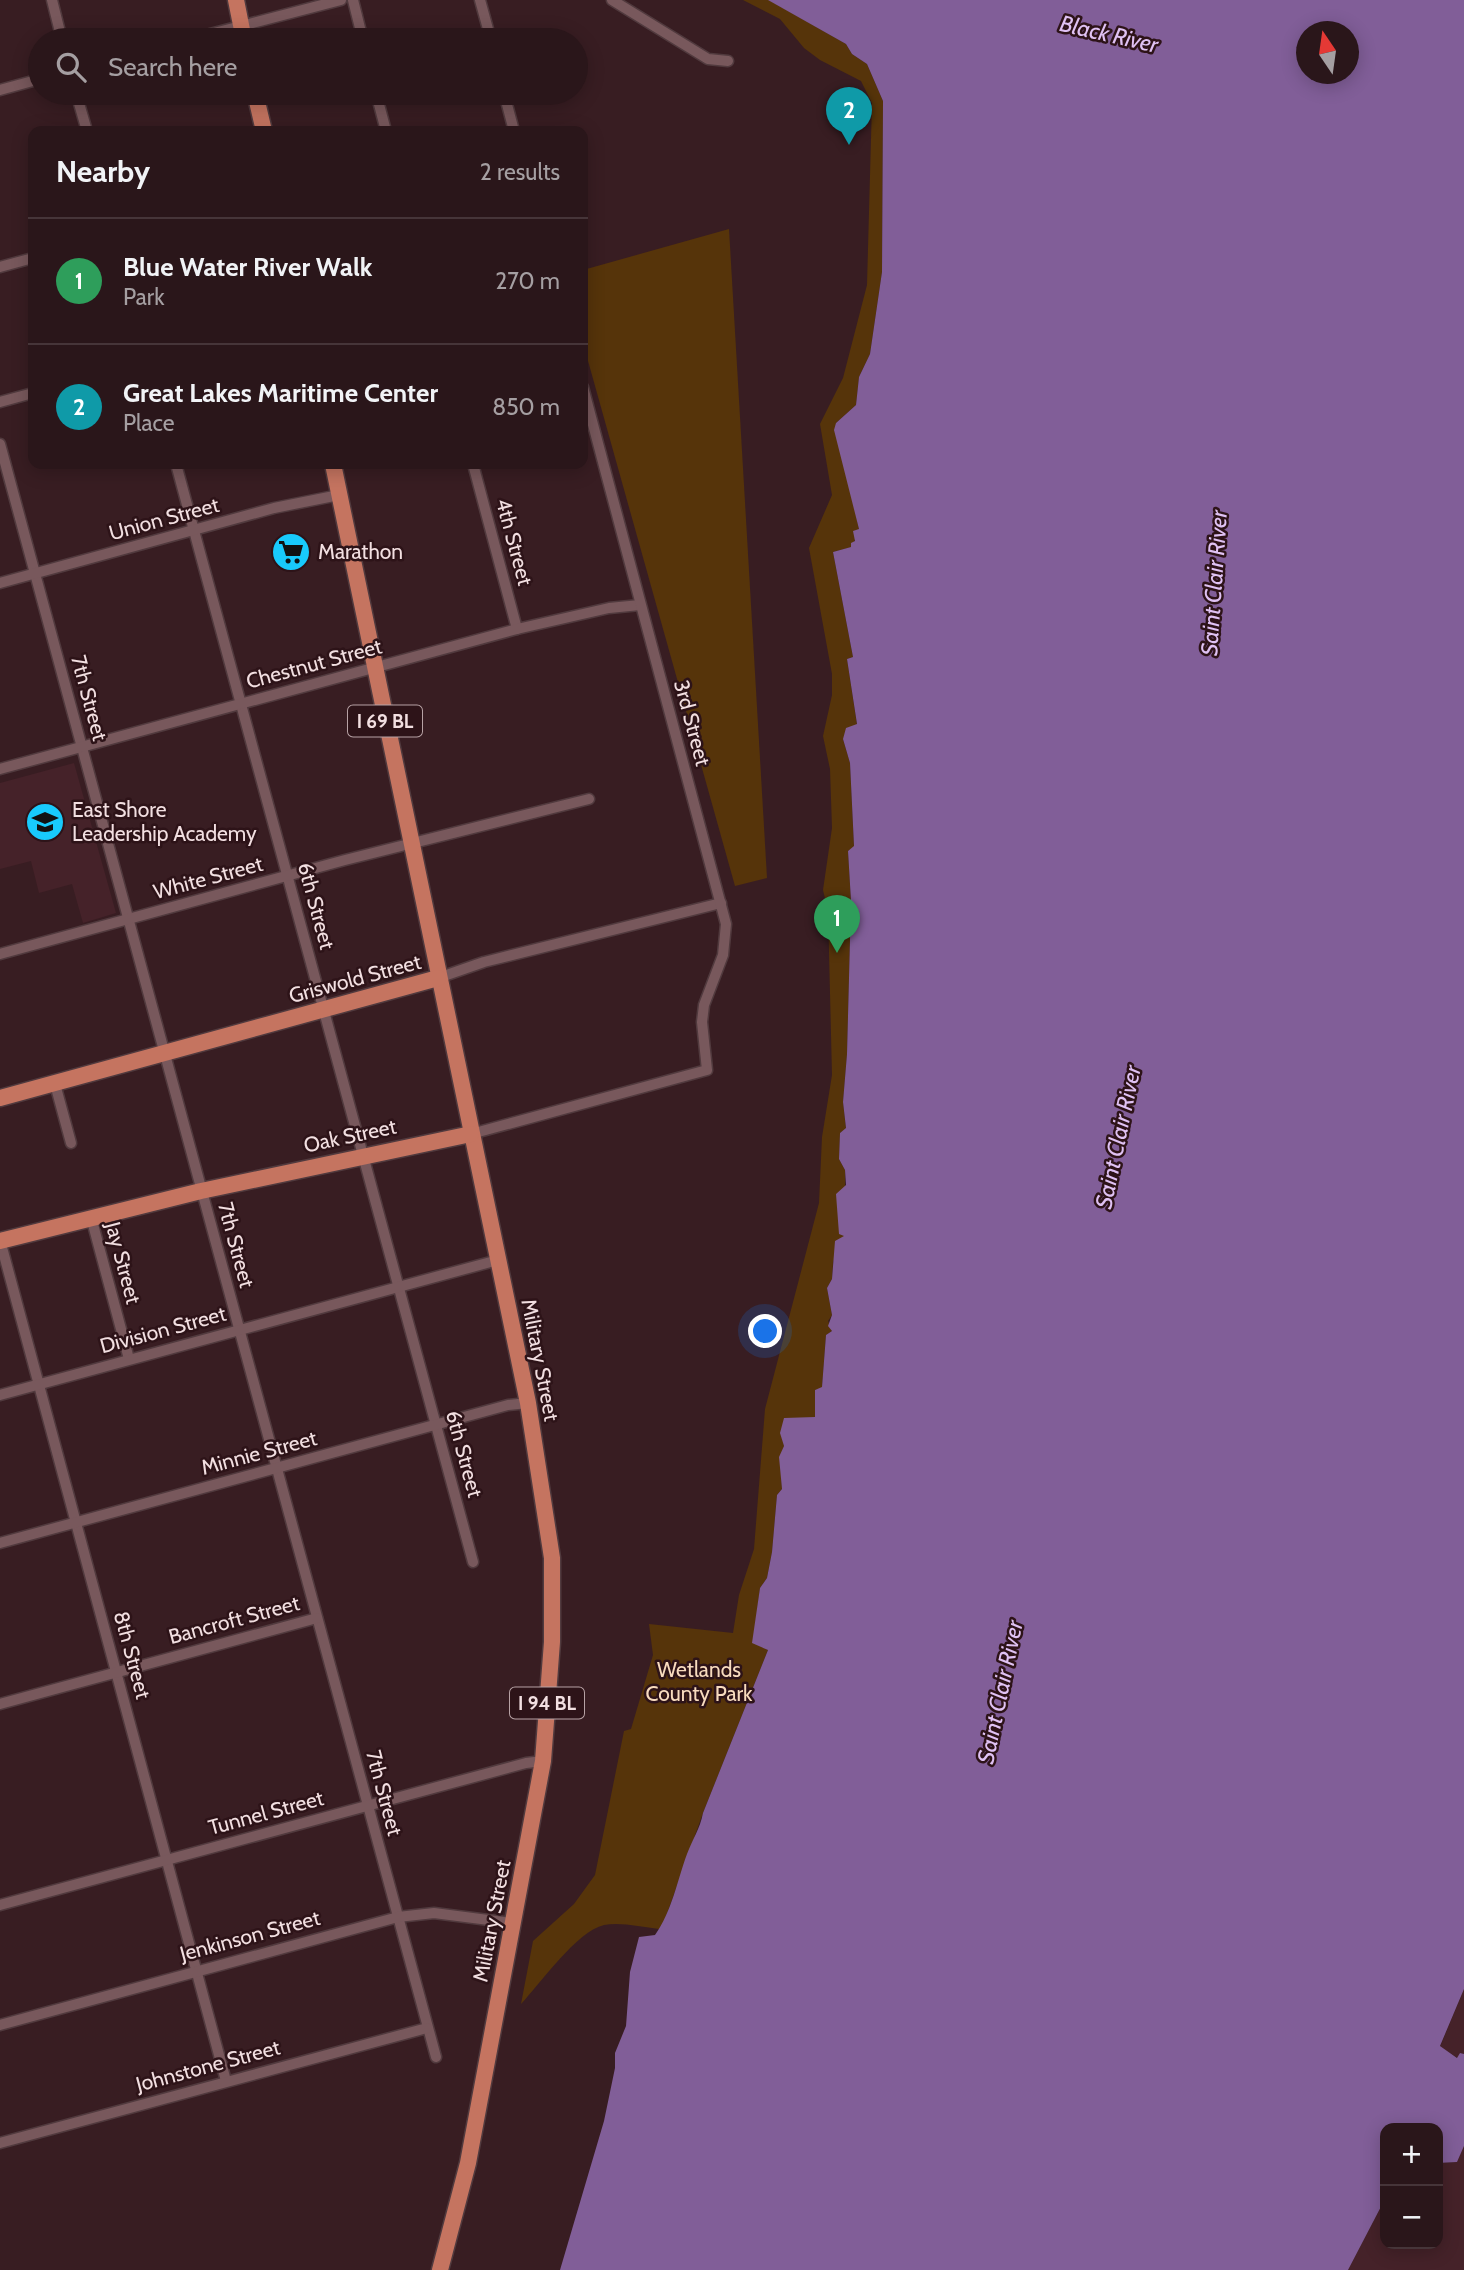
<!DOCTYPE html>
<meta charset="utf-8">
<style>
body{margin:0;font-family:Cabin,sans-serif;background:#321f23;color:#f1f3f6}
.controls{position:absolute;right:21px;bottom:21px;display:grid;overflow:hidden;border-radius:14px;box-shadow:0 4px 18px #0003}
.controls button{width:63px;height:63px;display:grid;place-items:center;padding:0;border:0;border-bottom:2px solid #463539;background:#2a161a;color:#f1f3f6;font:35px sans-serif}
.compass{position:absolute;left:1296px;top:21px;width:63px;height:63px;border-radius:50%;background:#2a161a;box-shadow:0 4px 18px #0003;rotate:347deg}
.you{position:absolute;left:766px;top:1332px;width:24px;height:24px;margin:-18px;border:5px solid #fff;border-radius:50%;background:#1a73e8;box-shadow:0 0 0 10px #1a73e833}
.badge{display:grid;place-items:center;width:46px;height:46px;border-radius:50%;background:#8c9099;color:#fff;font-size:23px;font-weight:700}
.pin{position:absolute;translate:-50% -58px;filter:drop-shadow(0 2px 4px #0008)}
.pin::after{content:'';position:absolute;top:37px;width:24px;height:21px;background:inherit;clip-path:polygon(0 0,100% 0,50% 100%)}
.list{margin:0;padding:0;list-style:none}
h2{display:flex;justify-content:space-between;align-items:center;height:91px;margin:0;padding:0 28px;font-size:30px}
h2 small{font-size:23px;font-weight:400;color:#a59fa2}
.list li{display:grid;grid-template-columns:46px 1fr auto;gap:21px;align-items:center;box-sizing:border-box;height:126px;padding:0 28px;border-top:2px solid #463539}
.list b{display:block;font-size:26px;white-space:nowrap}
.list p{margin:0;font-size:23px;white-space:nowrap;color:#a59fa2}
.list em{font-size:23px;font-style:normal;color:#a59fa2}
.icon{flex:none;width:38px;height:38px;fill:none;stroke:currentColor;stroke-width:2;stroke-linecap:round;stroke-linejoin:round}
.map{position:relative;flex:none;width:1464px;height:2270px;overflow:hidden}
.search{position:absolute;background:#2a161a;box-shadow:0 4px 18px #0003;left:28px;top:28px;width:560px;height:77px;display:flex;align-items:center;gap:18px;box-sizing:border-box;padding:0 24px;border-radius:38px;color:#a59fa2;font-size:26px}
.panel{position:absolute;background:#2a161a;box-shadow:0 4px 18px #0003;left:28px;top:126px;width:560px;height:343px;border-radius:14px}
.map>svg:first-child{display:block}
</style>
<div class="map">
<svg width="1464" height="2270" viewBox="0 0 1464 2270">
<rect width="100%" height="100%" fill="#381d22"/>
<!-- built -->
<g fill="#452229">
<path d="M74,763L116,913L83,923L72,884L39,893L31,861L0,869V783Z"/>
<path d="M1464,1989V2054L1460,2053L1458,2058L1440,2047Z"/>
<path d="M1464,2146V2270H1348L1385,2199V2244H1438V2163L1457,2162Z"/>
</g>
<!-- green -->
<g fill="#56340a">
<path d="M743,0H769L846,44L852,54L867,64L883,101L882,272L870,354L859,377L856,405L836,423L859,529L852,547L833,552L853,657L847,659L857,725L843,739L850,763L854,847L848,851L851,901L847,1054L843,1102L846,1129L840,1133L839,1159L845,1170V1236L833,1262L832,1279L827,1288L832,1315L828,1321L832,1331L826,1335L822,1388L815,1390V1418L784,1426L781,1433L784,1446L780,1457L782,1489L777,1495L772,1552L767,1578L760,1588L753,1642L768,1650L703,1813L664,1922L659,1929C642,1927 621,1922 604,1925C577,1931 540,1984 521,2004L533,1941L574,1904L595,1875L624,1731L631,1729L653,1655L649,1624L733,1633L739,1595L754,1549L765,1409L819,1203L822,1137L832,1075L828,911L823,890L832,828L830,769L823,736L832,695V674L809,548L832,495L820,424L843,378L867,285L872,103L861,81L820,60L804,48L780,19Z"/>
<path d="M729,229L767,878L735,886L583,343V270Z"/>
</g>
<!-- water -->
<path fill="#815e98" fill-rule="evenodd" d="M768,0H1464V1989L1440,2046L1457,2058L1460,2053L1464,2054V2146L1457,2162L1438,2163V2128H1385V2199L1348,2270H560L604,2121L615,2068V2053L626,2026L630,1972L639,1937L655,1935C672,1911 677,1881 687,1854C692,1840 700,1829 703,1813L768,1650L752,1643L760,1588L767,1578L772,1552L777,1495L782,1489L779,1457L784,1446L780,1433L784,1418L815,1417V1390L822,1387L826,1335L832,1331L828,1326L832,1315L827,1288L832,1279L835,1241L844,1236L839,1234L836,1194L846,1185L845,1170L839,1159L840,1133L846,1128L843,1102L847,1054L851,901L848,851L854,846L850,763L843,739L846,728L857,724L847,659L853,657L833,552L851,547V543L855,541L853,531L859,529L834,430L836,423L856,405L859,377L870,354L882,272L883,101L867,64L852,54L846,44ZM1306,32H1348V74H1306Z"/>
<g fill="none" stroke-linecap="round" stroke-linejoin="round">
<defs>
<g id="minor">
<path d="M52,0L62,40"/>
<path d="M353,0L363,40"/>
<path d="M480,0L491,40"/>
<path d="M612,0L708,59L728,61"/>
<path d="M187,40L341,0"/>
<path d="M0,90L40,79"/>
<path d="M76,93L87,131"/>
<path d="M376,93L386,131"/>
<path d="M504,93L514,131"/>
<path d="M0,267L33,258"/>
<path d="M0,402L33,393"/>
<path d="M0,444L436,2057"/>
<path d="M176,464L473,1562"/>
<path d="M473,464L517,629"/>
<path d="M0,583L274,508L339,495"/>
<path d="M0,769L517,629L609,608L640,605"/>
<path d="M0,954L345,860L589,799"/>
<path d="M438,978L484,962L721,903"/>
<path d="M55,1084L71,1143"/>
<path d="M471,1134L707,1070L702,1022L704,1005L723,955L726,924L583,387"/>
<path d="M91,1217L129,1359"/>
<path d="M0,1240L226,2081"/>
<path d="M0,1395L498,1260"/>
<path d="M0,1543L508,1405L528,1403"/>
<path d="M0,1704L317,1618"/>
<path d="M0,1905L526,1763L543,1761"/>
<path d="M0,2025L398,1917L434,1913L512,1923"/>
<path d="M0,2143L427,2028"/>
</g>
<g id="primary">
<path d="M236,0L244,40"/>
<path d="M255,93L264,131"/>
<path d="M333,464L528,1403L552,1558V1642L543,1761L468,2163L440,2270"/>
<path d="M0,1098L438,978"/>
<path d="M0,1241L201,1191L471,1134"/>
</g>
</defs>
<!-- minor casing -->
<use href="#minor" stroke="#513a3e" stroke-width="13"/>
<!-- primary casing -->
<use href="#primary" stroke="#513a3e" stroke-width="19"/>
<!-- minor -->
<use href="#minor" stroke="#78585c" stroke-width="10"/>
<!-- primary -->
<use href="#primary" stroke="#c57460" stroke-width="16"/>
</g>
<!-- icons -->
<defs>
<symbol id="supermarket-disc" viewBox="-11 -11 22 22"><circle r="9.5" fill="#18cafc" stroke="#2d1318"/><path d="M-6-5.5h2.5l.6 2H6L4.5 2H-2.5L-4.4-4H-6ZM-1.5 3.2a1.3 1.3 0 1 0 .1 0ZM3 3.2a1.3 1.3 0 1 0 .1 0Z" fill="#111"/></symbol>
<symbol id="school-disc" viewBox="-11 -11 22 22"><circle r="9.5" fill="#18cafc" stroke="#2d1318"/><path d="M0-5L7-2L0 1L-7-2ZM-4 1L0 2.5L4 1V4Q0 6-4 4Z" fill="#111"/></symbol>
</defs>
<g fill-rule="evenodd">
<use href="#supermarket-disc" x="269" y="530" width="44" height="44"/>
<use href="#school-disc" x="23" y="800" width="44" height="44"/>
</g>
<g text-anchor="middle" stroke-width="5" stroke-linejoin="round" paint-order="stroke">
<!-- shield labels -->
<g fill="#2d1318" stroke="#b7a2a5" stroke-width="2">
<rect x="348" y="705.5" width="74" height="31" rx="5"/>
<rect x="510" y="1687.5" width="74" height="31" rx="5"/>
</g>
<g font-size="19" font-weight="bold" fill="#f2dfe1">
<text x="385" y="728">I 69 BL</text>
<text x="547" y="1710">I 94 BL</text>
</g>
<!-- street labels -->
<g font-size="21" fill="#f2dfe1" stroke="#2d1318">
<text transform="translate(164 519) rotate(-15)" y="7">Union Street</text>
<text transform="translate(514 542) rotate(75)" y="7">4th Street</text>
<text transform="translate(314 664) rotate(-15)" y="7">Chestnut Street</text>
<text transform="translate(89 698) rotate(75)" y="7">7th Street</text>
<text transform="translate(692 723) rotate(75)" y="7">3rd Street</text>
<text transform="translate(208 878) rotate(-15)" y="7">White Street</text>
<text transform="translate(316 906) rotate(75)" y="7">6th Street</text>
<text transform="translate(355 979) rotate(-15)" y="7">Griswold Street</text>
<text transform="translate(350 1136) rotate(-12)" y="7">Oak Street</text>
<text transform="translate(236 1245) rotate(75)" y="7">7th Street</text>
<text transform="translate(123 1263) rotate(75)" y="7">Jay Street</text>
<text transform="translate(163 1330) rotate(-15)" y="7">Division Street</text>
<text transform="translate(540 1360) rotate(79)" y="7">Military Street</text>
<text transform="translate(259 1453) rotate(-15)" y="7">Minnie Street</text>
<text transform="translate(464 1454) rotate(75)" y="7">6th Street</text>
<text transform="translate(234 1620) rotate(-15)" y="7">Bancroft Street</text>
<text transform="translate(132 1655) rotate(75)" y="7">8th Street</text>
<text transform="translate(384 1793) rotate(75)" y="7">7th Street</text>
<text transform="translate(266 1813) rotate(-15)" y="7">Tunnel Street</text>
<text transform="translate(492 1921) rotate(-79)" y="7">Military Street</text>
<text transform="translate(250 1936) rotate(-15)" y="7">Jenkinson Street</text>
<text transform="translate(208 2066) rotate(-15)" y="7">Johnstone Street</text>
</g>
<!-- poi labels -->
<g font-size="21" fill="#f2dfe1" stroke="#2d1318" text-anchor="start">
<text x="318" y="559">Marathon</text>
<text x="72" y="817">East Shore<tspan x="72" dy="24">Leadership Academy</tspan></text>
</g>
<!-- park labels -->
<g font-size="21" fill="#f8dbbe" stroke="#2d1318">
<text x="699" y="1677">Wetlands<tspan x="699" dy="24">County Park</tspan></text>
</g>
<!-- water labels -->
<g font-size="23" font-style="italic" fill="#e0c2f4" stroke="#2d1318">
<text transform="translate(1109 34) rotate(13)" y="8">Black River</text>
<text transform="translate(1214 583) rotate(-86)" y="8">Saint Clair River</text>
<text transform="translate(1118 1137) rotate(-78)" y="8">Saint Clair River</text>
<text transform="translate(1000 1692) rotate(-78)" y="8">Saint Clair River</text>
</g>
</g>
</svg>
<div class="controls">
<button>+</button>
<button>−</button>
</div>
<svg class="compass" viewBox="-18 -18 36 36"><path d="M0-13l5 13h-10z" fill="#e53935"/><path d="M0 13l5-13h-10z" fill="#a59fa2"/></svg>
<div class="you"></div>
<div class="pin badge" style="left:837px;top:953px;background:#2e9e5b">1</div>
<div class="pin badge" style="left:849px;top:145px;background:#0f9aa8">2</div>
<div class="search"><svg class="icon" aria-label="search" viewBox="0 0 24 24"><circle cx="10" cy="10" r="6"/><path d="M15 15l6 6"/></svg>Search here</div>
<section class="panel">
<h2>Nearby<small>2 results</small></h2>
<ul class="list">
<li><span class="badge" style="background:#2e9e5b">1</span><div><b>Blue Water River Walk</b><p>Park</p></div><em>270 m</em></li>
<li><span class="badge" style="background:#0f9aa8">2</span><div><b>Great Lakes Maritime Center</b><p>Place</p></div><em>850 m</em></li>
</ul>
</section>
</div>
